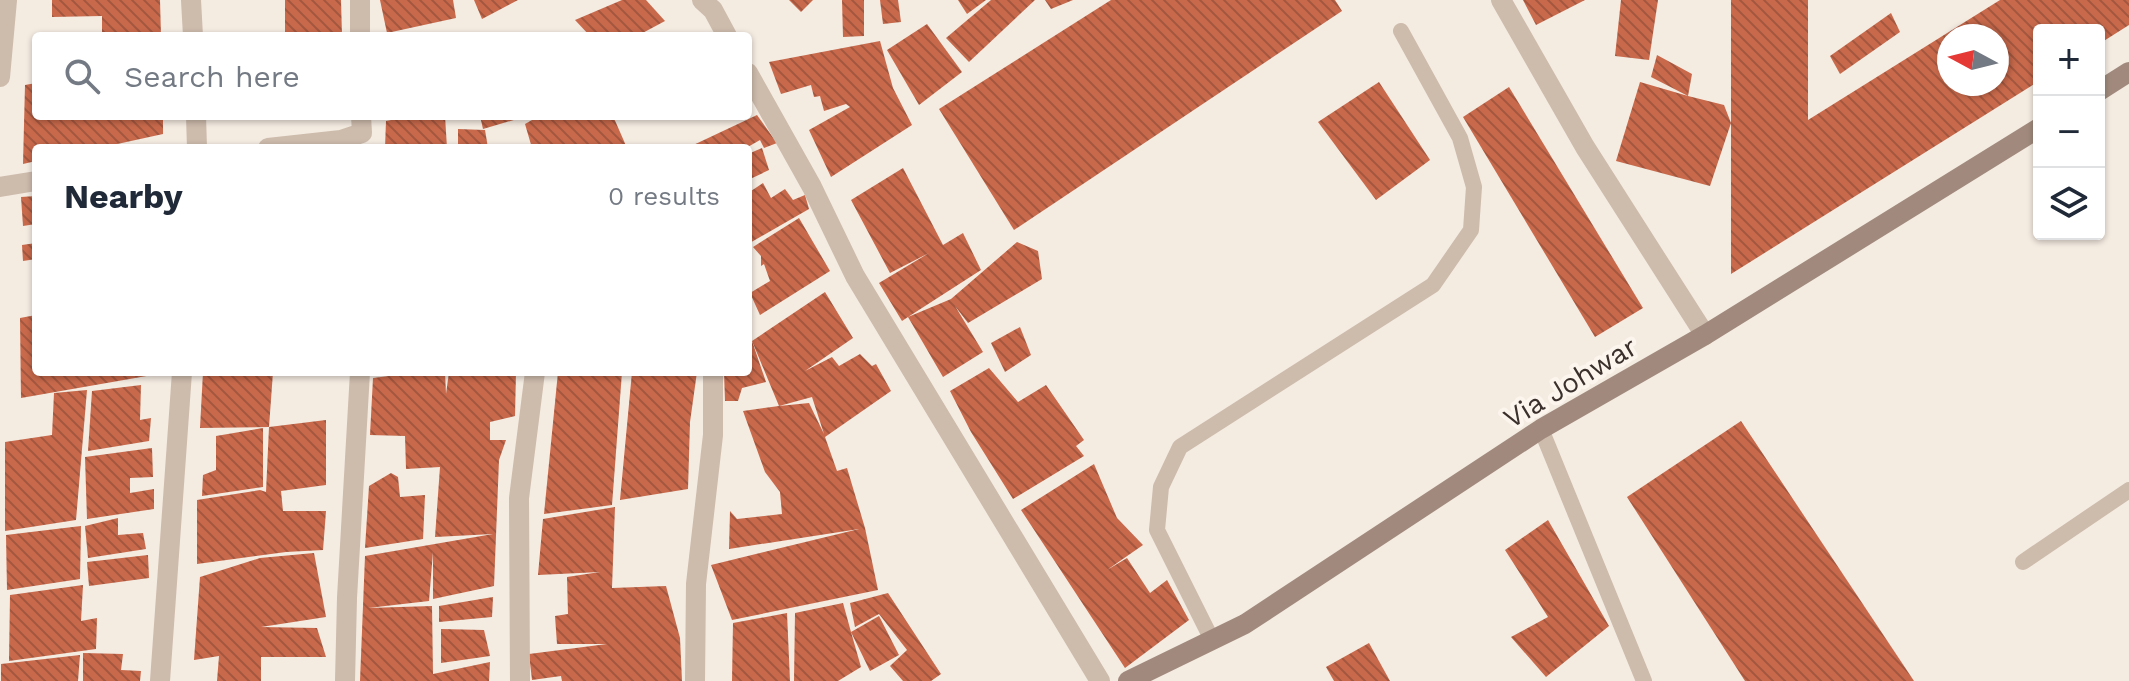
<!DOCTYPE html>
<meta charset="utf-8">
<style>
body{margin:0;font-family:"Work Sans",sans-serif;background:#f6f6f7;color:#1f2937}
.controls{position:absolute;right:24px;top:24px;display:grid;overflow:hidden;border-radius:8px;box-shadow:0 2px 6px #0004}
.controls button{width:72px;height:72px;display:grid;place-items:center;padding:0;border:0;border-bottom:2px solid #e0e1e3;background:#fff;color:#1f2937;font:40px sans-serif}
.compass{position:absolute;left:1937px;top:24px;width:72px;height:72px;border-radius:50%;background:#fff;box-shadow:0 2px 6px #0004;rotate:277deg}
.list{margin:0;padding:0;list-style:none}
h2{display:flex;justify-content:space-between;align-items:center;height:104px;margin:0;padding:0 32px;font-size:34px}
h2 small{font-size:26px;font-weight:400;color:#747a83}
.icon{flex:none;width:44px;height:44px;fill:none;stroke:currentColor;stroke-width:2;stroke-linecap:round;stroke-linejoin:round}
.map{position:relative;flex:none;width:2129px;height:681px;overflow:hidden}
.search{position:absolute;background:#fff;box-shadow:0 2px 6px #0004;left:32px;top:32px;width:720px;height:88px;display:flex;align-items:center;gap:20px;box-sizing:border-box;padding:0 28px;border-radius:8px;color:#747a83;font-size:30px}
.panel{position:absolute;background:#fff;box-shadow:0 2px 6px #0004;left:32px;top:144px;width:720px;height:232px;border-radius:8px}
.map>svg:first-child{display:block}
</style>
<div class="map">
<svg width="2129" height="681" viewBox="0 0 2129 681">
<defs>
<pattern id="building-back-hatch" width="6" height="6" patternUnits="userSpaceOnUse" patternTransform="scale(2)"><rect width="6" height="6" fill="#c8694b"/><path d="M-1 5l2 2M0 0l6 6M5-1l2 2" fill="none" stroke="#a4573f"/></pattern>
</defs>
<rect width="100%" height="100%" fill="#f4ebe1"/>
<!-- building -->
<g fill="url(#building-back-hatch)" fill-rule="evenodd">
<path d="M52,0H160L161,36H102V16L52,17Z"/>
<path d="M285,0H341L342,36H285Z"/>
<path d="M380,0H453L456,18L387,33Z"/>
<path d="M474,0H518L482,19Z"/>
<path d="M622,0H646L665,21L637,36H590L575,20Z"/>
<path d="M789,0H813L801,12Z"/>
<path d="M842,0H864V36L843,37Z"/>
<path d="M880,0H898L901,22L883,24Z"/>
<path d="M958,0H986L967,14Z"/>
<path d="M991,0H1035L969,62L946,38Z"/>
<path d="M1045,0H1073L1051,9Z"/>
<path d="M1111,0H1335L1342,11L1014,230L939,109Z"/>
<path d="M1523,0H1585L1536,25Z"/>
<path d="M1621,0H1658L1649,60L1615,56Z"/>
<path d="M1731,0H1808V120L2000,0H2129V25L2099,44V30H2039V81L1731,274ZM1949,36H1997V84H1949Z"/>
<path d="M1891,13L1900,32L1840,74L1830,56Z"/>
<path d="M927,24L962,72L919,105L887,50Z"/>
<path d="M880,41L893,88L912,125L831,177L809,130L850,107L846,104L824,111L820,96L814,97L811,85L781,94L769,62Z"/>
<path d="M1657,55L1692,74L1688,96L1724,105L1731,123L1710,186L1616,161L1640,82L1688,96L1651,77Z"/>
<path d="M1379,82L1430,160L1376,200L1318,122Z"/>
<path d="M36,83V116H163V134L99,148H36V161L23,164L25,85Z"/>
<path d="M1509,87L1643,308L1595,337L1463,117Z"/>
<path d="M757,115L777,143L764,148L760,140L746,148H687Z"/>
<path d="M412,116H445L447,148H385L386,121Z"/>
<path d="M480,116H523L524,117L483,129Z"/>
<path d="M539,116H587L589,120L596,116H613L627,148H532L525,124Z"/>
<path d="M458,129L485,130L488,148H458Z"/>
<path d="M762,148L769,170L748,180V154Z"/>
<path d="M903,168L943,245L963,233L981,270L908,317L951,299L1017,242L1038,251L1042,279L968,323L955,306L983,352L943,377L908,317L902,321L879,283L929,253L890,273L851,200Z"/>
<path d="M763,183L771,198L785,189L793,200L805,195L809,209L748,244V193Z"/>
<path d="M36,196V224L23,226L21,197Z"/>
<path d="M799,218L830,271L760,315L750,293L770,281L764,264L761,266V256L753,247Z"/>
<path d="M36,243V259L23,261L22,245Z"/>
<path d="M825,292L853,338L805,371L832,357L839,366L860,354L872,366L876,364L891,391L825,437L837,471L847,468L865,528L878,590L732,620L711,565L859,529L729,549L730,511L737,519L782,514L780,492L765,472L743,411L779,406L752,341ZM812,397L824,434L809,403L779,406Z"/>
<path d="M36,315V372L158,374L21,398L20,318Z"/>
<path d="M1020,327L1031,355L1005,372L991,343Z"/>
<path d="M752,341L766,382L742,388L738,401H725L724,372H748V342Z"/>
<path d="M989,368L1018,402L1046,385L1084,440L1076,446L1084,456L1013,499L971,432L950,391Z"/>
<path d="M203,372H273L269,427L326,420V485L281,491L283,511H326L323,550L286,552L197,564V500L260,490L266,492L269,427L200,428Z"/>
<path d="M420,372H445L446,394L449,372H516L515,416L490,422V440H506L499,460L494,586L433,599V552L429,601L368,608L432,606L433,674L490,662L489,681H360L365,556L493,534L435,537L440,467L406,469L405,436L370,435L373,378Z"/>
<path d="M558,372H622L612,505L544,514Z"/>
<path d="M632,372H697L690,422L688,489L620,500Z"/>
<path d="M141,385L140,420L151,418L149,441L88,451L92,391Z"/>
<path d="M87,390L76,520L5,531V442L52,435L54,393Z"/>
<path d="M1741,421L1914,681H1745L1627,497Z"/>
<path d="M263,428V487L202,496L203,475L216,470V436Z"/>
<path d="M152,448L153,477L130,478V493L154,489V509L87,519L85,457Z"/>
<path d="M1094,464L1117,518L1143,545L1107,570L1127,558L1150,593L1167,580L1189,620L1125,668L1021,510Z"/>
<path d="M391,473L398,477L400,497L425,495L423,539L365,548L369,486Z"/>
<path d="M615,507L612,588L666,586L680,638L682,681H562L561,676L532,680L529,654L607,644H557L555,616L568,614L567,577L600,572L538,575L543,519Z"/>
<path d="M118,518V535L143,533L146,549L88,558L85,526Z"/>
<path d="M1548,520L1609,626L1546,677L1511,637L1548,617L1505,550Z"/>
<path d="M81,526L80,579L7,590L6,535Z"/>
<path d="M314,553L326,617L261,627L317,628L326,657H261V681H217L219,656L194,660L200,577L260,558Z"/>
<path d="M148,555L149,578L89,586L87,562Z"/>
<path d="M83,585L81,621L97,618L96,649L9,661L10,595Z"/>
<path d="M888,593L941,674L931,681H903L890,666L907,650L879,614L855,627L850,603Z"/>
<path d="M493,597L492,617L439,622V606Z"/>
<path d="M843,603L851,632L879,616L899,655L870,671L851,632L861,667L838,681H794L795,613Z"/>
<path d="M787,613L790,681H732L733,623Z"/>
<path d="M441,629L484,630L490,656L441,663Z"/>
<path d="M1369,643L1390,681H1334L1326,667Z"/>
<path d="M83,653L123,654L121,670L141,671L140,681H83Z"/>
<path d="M80,655L78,681H1V664Z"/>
</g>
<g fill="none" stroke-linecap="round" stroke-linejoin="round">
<!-- lane -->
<g stroke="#cdbbac" stroke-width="16">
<path d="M1541,429L1644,681"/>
<path d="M2023,562L2129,490"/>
<path d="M1212,640L1157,530L1161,487L1180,447L1433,285L1471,230L1474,187L1460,138L1401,31"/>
</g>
<!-- street -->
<g stroke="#cdbbac" stroke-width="20">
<path d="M191,0L193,36"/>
<path d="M360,0V36"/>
<path d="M702,0L713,10L727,36"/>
<path d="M1501,0L1585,147L1705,335"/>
<path d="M748,73L812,187L855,276L1100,681"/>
<path d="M0,77L7,0"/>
<path d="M196,116L197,148"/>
<path d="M268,148L341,140L362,133L361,116"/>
<path d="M0,187L36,181"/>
<path d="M160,681L182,372"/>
<path d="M345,681L347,598L360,372"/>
<path d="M520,681L519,498L535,372"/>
<path d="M695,681L696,584L713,435V372"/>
</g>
<!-- secondary -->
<g stroke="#a18a7d" stroke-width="20">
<path d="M2099,91L2129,72"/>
<path d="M1128,681L1245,624L1541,429L1705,335L2039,128"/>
</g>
</g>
<g text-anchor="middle" stroke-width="8" stroke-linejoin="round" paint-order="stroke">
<!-- street labels -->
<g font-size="28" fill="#3b302b" stroke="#fbf5ee">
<text transform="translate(1570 382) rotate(-31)" y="10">Via Johwar</text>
</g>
</g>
</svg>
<div class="controls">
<button>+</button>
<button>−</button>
<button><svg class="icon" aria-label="layers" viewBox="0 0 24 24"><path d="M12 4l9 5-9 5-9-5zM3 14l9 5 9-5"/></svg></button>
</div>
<svg class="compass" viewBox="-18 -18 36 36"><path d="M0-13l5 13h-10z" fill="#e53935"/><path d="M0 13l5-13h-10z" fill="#747a83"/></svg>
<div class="search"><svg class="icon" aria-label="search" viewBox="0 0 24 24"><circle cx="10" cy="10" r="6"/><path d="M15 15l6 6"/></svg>Search here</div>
<section class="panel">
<h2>Nearby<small>0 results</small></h2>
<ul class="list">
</ul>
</section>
</div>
